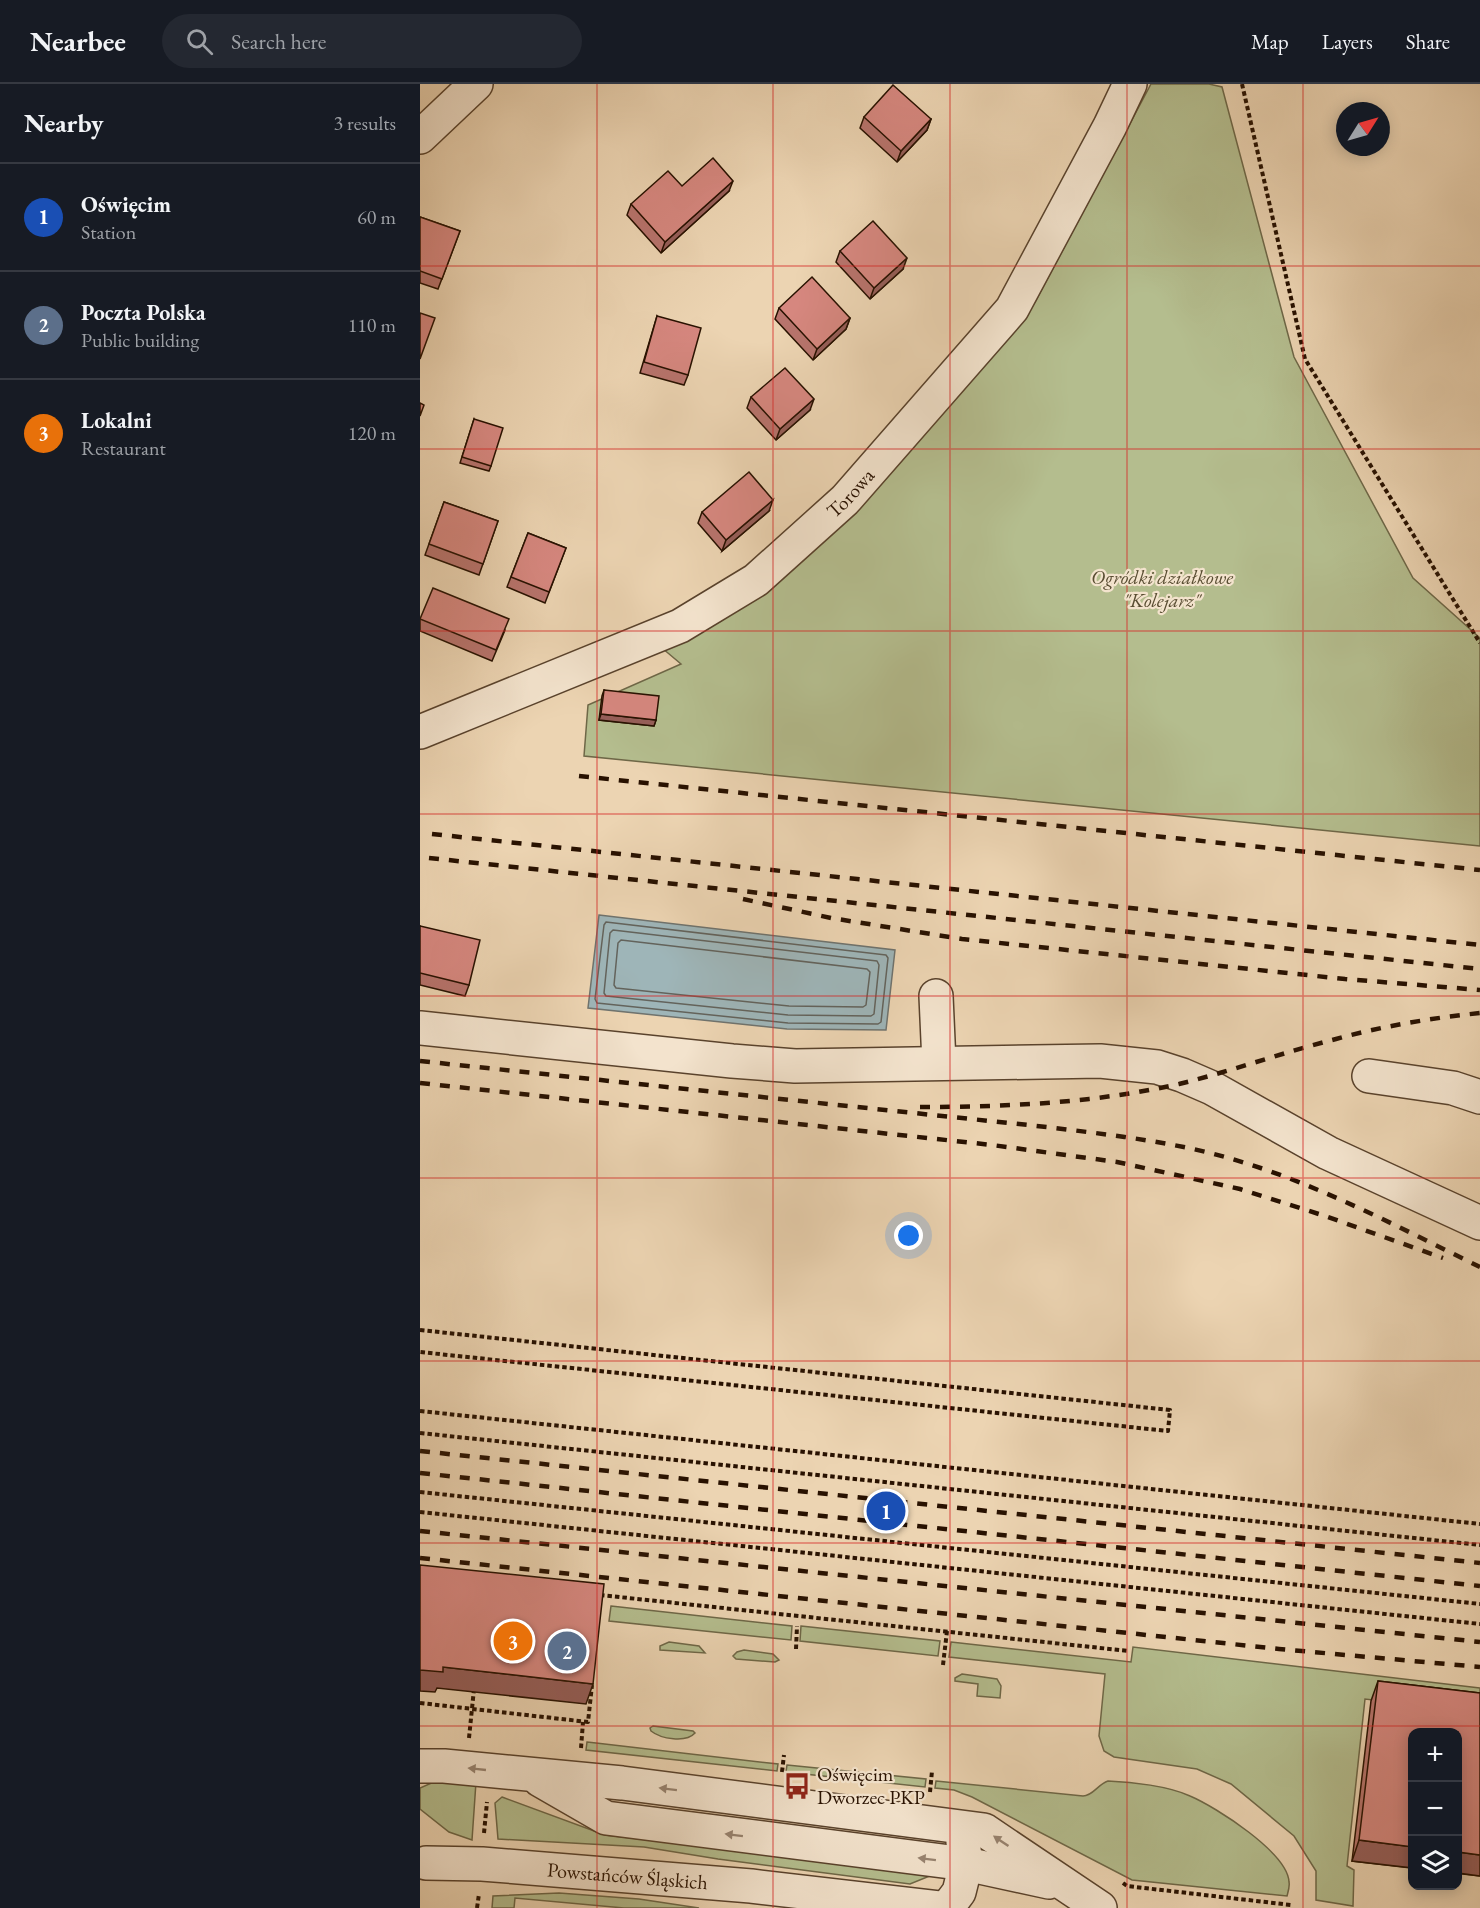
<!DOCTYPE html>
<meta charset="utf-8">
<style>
body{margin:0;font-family:"EB Garamond",serif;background:#242831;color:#f1f3f6}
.controls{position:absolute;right:18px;bottom:18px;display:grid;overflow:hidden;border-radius:12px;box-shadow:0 3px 15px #0003}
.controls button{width:54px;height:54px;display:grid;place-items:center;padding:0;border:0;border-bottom:2px solid #363941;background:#171b24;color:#f1f3f6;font:30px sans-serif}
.compass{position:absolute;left:916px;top:18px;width:54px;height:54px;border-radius:50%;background:#171b24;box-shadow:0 3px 15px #0003;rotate:53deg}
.you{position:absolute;left:489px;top:1152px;width:21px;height:21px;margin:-15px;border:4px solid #fff;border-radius:50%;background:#1a73e8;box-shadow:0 0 0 9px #1a73e833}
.badge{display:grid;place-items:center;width:39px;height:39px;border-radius:50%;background:#2563eb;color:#fff;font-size:20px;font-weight:700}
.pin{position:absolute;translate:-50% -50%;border:3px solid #fff;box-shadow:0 2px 6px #0006}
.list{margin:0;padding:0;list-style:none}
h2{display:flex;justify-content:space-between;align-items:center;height:78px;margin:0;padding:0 24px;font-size:26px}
h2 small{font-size:20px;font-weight:400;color:#9ea1a6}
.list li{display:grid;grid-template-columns:39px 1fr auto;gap:18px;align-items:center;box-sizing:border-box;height:108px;padding:0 24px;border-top:2px solid #363941}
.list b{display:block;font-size:22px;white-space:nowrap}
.list p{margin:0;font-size:20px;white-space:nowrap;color:#9ea1a6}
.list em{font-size:20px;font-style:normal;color:#9ea1a6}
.icon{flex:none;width:33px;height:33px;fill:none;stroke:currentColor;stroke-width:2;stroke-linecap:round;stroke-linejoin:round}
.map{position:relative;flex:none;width:1060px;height:1824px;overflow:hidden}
header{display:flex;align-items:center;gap:36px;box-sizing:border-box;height:84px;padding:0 30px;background:#171b24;border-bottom:2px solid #363941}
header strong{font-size:28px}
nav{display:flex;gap:33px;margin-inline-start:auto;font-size:21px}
.search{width:420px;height:54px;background:#242831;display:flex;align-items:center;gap:15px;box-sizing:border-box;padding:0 21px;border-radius:33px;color:#9ea1a6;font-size:22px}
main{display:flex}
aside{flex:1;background:#171b24}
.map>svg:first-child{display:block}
</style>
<header>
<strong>Nearbee</strong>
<div class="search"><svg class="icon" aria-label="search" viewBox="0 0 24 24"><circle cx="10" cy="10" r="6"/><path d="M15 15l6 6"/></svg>Search here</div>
<nav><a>Map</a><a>Layers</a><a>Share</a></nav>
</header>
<main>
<aside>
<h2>Nearby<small>3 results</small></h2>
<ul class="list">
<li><span class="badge" style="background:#1a4fb4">1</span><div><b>Oświęcim</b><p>Station</p></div><em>60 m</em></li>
<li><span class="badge" style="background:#5c6f8a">2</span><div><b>Poczta Polska</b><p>Public building</p></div><em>110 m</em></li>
<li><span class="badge" style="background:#e8710a">3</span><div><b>Lokalni</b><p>Restaurant</p></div><em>120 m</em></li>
</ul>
</aside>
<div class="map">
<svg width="1060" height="1824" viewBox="0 0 1060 1824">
<rect width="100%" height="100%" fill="#ecd4b2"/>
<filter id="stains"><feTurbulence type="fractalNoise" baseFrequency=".00333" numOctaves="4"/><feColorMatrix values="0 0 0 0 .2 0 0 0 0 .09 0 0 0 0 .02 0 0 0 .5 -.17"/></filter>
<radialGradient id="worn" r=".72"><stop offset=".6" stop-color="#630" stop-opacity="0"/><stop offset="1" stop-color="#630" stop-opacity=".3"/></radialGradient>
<!-- green -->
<g fill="#b4bd8e" stroke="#6e6747" stroke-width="1.5">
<path d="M731,0H789L802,3L874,273L993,494L1060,554V762L164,672L168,621L261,580L242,564L301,537L384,470L510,342L615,218Z"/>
<path d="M191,1522L372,1542L371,1556L189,1537Z"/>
<path d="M381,1542L520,1557L518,1572L380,1557Z"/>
<path d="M249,1558L279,1562L285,1569L240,1566V1562Z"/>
<path d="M531,1558L711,1578L713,1563L1060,1604V1628L945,1615L927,1782L934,1786L933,1822L896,1816V1787L874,1752L811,1700L777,1685L694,1673L684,1667L679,1652L685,1590L529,1573Z"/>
<path d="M324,1566L353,1570L359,1576L355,1578L316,1575L313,1572L317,1568Z"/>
<path d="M542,1590L577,1595L581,1602L580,1614L557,1612L558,1600L535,1597V1594Z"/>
<path d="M233,1642L273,1647L275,1649C266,1659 241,1655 231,1647L230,1644Z"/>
<path d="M167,1658L176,1659L358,1680L357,1687L166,1666Z"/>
<path d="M367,1681L506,1695L505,1703L366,1688Z"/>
<path d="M16,1697L56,1698L52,1756L29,1748L0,1725V1704Z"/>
<path d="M516,1697L663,1712C673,1712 678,1700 688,1697C712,1698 749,1702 770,1712C796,1723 868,1769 869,1798C870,1802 868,1808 867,1812L712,1796L552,1713L534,1706L515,1704Z"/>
<path d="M82,1713L185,1751L517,1789L490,1800L298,1775L224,1763L78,1755L75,1719Z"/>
<path d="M139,1809L219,1815L279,1824H204L95,1814L94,1824H72L73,1812Z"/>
</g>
<!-- water -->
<path fill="#9eb5b8" stroke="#6f736e" stroke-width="1.5" d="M179,831L475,866L466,946L367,945L168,924Z"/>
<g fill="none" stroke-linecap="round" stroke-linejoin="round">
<!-- shore -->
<g stroke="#63635c" stroke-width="1.5">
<path d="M186,838L466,871L468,874L461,938L458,940L368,939L177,919L175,915L184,841Z"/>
<path d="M193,846L457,877L459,881L454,930L451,932L368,931L186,912L184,909L190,849Z"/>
<path d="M201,856L447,885L450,888L446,921L443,923L369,922L196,904L194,901L198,859Z"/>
</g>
<defs>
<g id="minor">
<path d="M0,53L56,0"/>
<path id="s1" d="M0,648L260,542L336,496L425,416L592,225L690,42L710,0"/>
<path d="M516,912L519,979"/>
<path d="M0,944L312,977L375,982L680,977L737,983L762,991L792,1004L908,1069L1060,1139"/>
<path d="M949,992L1033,1004L1060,1013"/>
<path d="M0,1682H24L202,1699L564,1746L680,1824"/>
<path d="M120,1696L186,1734L546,1780L629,1798"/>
<path id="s2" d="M6,1779L62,1780L331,1802L519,1824"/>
<path d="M527,1824L539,1808L546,1780L543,1758"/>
</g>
</defs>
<!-- minor casing -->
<use href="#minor" stroke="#59422c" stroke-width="36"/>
<!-- path -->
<g stroke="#281100" stroke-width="4" stroke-dasharray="4.5 3" stroke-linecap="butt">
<path d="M822,0L885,275L1060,559"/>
<path d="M0,1246L750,1326L748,1347L0,1268"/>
<path d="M0,1327L1060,1440"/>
<path d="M0,1349L1060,1461"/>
<path d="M0,1408L1060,1520"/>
<path d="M0,1428L1060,1540"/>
<path d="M180,1511L709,1567"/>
<path d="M376,1565L377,1542"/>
<path d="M523,1581L527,1547"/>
<path d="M0,1619L168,1638L172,1601"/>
<path d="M49,1654L54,1605"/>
<path d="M161,1664L163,1638"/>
<path d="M362,1688L364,1671"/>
<path d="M510,1708L512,1687"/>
<path d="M64,1749L67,1718"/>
<path d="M703,1799L707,1802L871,1821"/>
<path d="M57,1824L59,1810"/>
</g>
<!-- minor -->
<use href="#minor" stroke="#f3e3cd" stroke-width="33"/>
<!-- rail -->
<g stroke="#281100" stroke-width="4.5" stroke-dasharray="10 10" stroke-linecap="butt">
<path d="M159,692L1060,786"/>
<path d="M12,750L1060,861"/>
<path d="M9,774L1060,885"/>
<path d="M323,815L411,834L542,855L925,895L1060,906"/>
<path d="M0,977L627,1043C683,1050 739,1056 794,1070C887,1094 974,1141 1060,1183"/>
<path d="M0,999L572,1061L697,1078L820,1105L905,1132L1023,1174"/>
<path d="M500,1023C587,1023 674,1019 759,1000C812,987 864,968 916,955C963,942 1012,934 1060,929"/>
<path d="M0,1367L1060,1479"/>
<path d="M0,1389L1060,1502"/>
<path d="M0,1447L1060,1558"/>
<path d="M0,1474L859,1565L1060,1583"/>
</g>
</g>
<!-- wall -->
<g fill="#b8746d" stroke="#281100" stroke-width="1.5">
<path d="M444,33L511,35L507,46L477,78L440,44Z"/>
<path d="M262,102L309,107L241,169L207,131L211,120Z"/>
<path d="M0,133L40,147L18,205L0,199Z"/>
<path d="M420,167L483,185L450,215L416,178Z"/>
<path d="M359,224L430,234L426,245L393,276L355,235Z"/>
<path d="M237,232L268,291L264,301L220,289Z"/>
<path d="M331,313L390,326L356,356L327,324Z"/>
<path d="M54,335L71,382L69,387L40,379Z"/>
<path d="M24,418L78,437L59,491L5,471Z"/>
<path d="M349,427L302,467L278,439L282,428Z"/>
<path d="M108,449L146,464L125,519L87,503Z"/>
<path d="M0,535L85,546L72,577L0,547Z"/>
<path d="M184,606L236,636L234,642L179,636L182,612Z"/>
<path d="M0,842L49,901L45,912L0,901Z"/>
<path d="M958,1597L1060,1609V1792L932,1777L951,1617Z"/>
</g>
<!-- shaded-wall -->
<g fill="#965e59" stroke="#281100" stroke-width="1.5">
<path d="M511,35L507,46L477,78L481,67Z"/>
<path d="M313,97L309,107L241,169L245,158Z"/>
<path d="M487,174L483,185L450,215L454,204Z"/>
<path d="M430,234L426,245L393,276L397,265Z"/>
<path d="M394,315L390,326L356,356L360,345Z"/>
<path d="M353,416L349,427L302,467L306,456Z"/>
<path d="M181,630L236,636L234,642L179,636Z"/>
<path d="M23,1583L173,1600L166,1620L17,1604L15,1608L0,1607V1586Z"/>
<path d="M939,1756L993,1763V1784L932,1777Z"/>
<path d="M1038,1768L1060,1771V1792L1038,1789Z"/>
</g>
<!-- building -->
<g fill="#d6877f" stroke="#281100" stroke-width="1.5">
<path d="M473,1L511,35L481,67L444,33Z"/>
<path d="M293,74L313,97L245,158L211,120L248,87L262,102Z"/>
<path d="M0,133L40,147L22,195L0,187Z"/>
<path d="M453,137L487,174L454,204L420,167Z"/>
<path d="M392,193L430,234L397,265L359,224Z"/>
<path d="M0,229L15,234L0,275Z"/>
<path d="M237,232L281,244L268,291L224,278Z"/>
<path d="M365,284L394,315L360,345L331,313Z"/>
<path d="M0,319L4,321L0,332Z"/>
<path d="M54,335L83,344L71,382L42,373Z"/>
<path d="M329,388L353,416L306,456L282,428Z"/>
<path d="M24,418L78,437L63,480L9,460Z"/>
<path d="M108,449L146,464L129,508L91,493Z"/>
<path d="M13,504L89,535L76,566L0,535Z"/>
<path d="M184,606L239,612L236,636L181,630Z"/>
<path d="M0,842L60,856L49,901L0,889Z"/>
<path d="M0,1481L184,1500L173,1600L23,1583V1588L0,1586Z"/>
<path d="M958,1597L1060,1609V1771L1038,1768V1648H993V1763L939,1756Z"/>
</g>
<!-- one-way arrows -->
<defs><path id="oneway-solid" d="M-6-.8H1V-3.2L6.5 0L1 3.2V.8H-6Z" transform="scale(1.5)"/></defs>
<g fill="#988471">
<use href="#oneway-solid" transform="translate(57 1685) rotate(-174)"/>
<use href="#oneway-solid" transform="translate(248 1705) rotate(-173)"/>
<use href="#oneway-solid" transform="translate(314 1751) rotate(-173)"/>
<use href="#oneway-solid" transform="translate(581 1757) rotate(-146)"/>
<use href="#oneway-solid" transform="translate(507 1775) rotate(-173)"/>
</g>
<!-- grid -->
<path fill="none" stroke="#d62828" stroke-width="1.5" stroke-opacity="0.55" d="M177,0V1824M353,0V1824M530,0V1824M707,0V1824M883,0V1824M0,182H1060M0,365H1060M0,547H1060M0,730H1060M0,912H1060M0,1094H1060M0,1277H1060M0,1459H1060M0,1642H1060"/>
<!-- icons -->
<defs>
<symbol id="bus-bare" viewBox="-9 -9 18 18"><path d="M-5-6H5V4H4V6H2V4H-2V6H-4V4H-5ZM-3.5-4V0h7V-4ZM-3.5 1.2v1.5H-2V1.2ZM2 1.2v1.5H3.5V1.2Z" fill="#8f2418" stroke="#f3e3cd" stroke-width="2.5" paint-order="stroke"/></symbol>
</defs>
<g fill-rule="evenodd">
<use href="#bus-bare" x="358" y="1683" width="38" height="38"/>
</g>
<g text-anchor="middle" stroke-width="4.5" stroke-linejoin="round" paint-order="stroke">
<!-- street labels -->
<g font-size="20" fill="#281100" stroke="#f3e3cd">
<text dy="7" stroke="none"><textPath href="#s1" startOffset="498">Torowa</textPath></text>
<text dy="7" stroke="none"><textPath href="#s2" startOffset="202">Powstańców Śląskich</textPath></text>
</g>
<!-- park labels -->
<g font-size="20" font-style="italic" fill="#594d32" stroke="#f3e3cd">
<text x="742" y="500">Ogródki działkowe<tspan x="742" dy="23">"Kolejarz"</tspan></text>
</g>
<!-- poi labels -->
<g font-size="20" fill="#281100" stroke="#f3e3cd" text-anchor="start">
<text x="397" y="1697">Oświęcim<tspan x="397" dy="23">Dworzec PKP</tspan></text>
</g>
</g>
<rect width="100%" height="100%" filter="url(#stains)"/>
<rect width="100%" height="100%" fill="url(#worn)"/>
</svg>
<div class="controls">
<button>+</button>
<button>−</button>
<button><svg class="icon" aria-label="layers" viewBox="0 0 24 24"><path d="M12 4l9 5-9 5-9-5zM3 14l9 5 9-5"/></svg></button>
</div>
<svg class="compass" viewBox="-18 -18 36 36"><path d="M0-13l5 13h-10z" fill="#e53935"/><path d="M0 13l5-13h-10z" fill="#9ea1a6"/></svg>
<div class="you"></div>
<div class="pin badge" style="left:466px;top:1427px;background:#1a4fb4">1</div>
<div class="pin badge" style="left:147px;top:1567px;background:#5c6f8a">2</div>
<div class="pin badge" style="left:93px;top:1557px;background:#e8710a">3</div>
</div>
</main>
